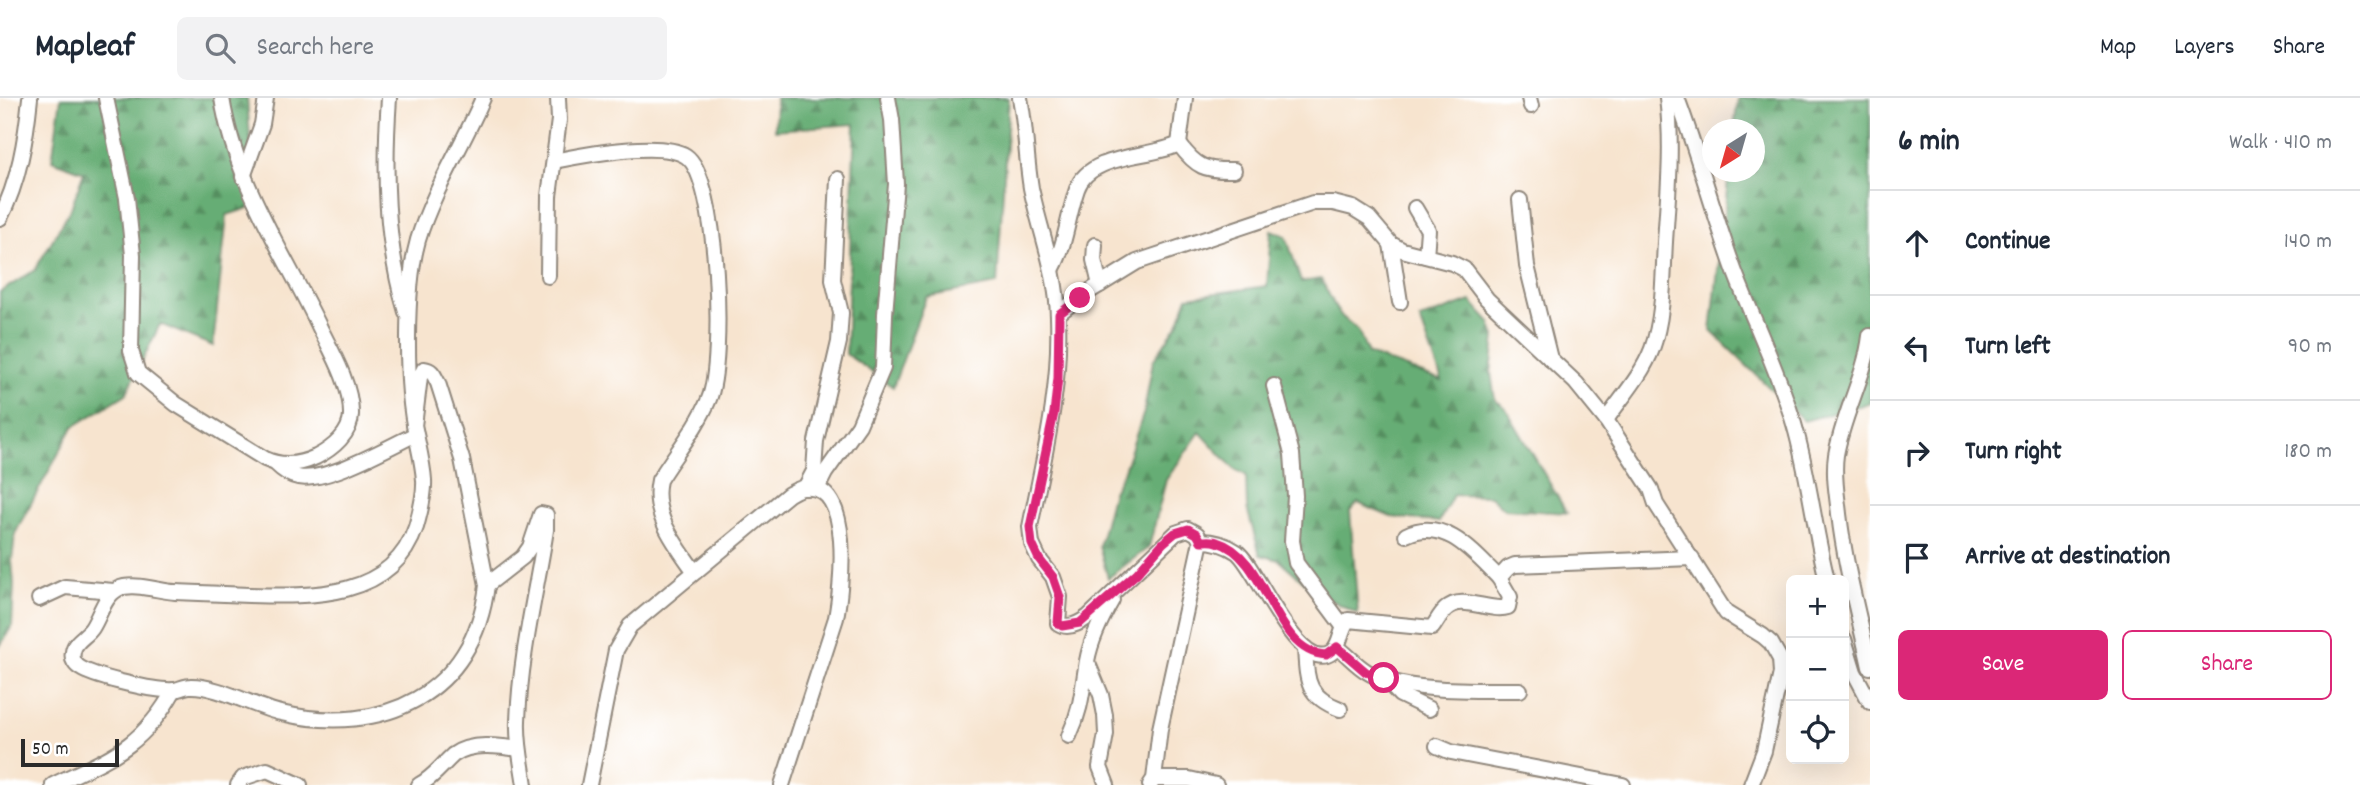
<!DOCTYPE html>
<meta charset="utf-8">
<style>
body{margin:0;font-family:Dekko,sans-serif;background:#f2f2f3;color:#1f2937}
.controls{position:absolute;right:21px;bottom:21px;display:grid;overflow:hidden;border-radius:10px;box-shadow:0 7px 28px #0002}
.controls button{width:63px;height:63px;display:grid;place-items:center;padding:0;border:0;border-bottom:2px solid #e0e1e3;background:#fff;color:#1f2937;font:35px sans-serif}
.compass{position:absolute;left:1702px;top:21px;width:63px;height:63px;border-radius:50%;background:#fff;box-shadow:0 7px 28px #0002;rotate:217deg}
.scale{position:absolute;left:21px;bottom:18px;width:98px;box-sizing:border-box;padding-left:7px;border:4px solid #2b2b2b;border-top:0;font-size:19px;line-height:24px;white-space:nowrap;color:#2b2b2b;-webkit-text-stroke:5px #fff;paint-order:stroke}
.stop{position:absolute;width:21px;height:21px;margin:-16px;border:5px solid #db2777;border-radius:50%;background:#fff}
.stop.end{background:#db2777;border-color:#fff;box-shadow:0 2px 7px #0008}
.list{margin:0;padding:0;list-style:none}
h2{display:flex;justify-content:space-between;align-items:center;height:91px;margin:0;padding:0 28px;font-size:30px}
h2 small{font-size:23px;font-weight:400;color:#747a83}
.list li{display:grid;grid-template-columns:46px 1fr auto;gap:21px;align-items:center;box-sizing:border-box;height:105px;padding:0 28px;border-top:2px solid #e0e1e3}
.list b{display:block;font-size:26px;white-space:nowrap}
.list em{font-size:23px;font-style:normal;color:#747a83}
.actions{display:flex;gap:14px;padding:21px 28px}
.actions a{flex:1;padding:16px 0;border:2px solid #db2777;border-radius:10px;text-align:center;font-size:24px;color:#db2777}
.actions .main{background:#db2777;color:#fff}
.icon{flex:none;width:38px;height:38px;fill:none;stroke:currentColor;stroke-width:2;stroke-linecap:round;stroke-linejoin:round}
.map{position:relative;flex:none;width:1870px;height:687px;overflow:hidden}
header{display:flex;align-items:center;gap:42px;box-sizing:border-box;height:98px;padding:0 35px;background:#fff;border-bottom:2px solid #e0e1e3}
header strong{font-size:33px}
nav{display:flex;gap:38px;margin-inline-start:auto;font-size:24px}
.search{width:490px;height:63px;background:#f2f2f3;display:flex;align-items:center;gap:18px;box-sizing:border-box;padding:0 24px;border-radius:10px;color:#747a83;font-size:26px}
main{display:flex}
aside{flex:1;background:#fff}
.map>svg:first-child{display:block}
</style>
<header>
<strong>Mapleaf</strong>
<div class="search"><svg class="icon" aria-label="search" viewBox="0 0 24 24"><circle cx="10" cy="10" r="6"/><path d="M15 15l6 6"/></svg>Search here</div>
<nav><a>Map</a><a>Layers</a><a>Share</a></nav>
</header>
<main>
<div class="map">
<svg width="1870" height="687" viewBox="0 0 1870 687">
<defs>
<pattern id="forest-firs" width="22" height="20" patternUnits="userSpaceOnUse" patternTransform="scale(1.75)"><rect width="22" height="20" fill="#66ad74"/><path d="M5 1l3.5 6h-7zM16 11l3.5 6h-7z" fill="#548d5f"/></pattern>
</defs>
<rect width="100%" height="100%" fill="#fff"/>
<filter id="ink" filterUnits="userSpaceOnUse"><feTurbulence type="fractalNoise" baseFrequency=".0143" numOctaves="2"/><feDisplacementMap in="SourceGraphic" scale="14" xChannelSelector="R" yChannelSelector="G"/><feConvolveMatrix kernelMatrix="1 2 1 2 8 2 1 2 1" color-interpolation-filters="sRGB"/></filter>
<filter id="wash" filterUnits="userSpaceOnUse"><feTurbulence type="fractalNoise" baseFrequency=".00686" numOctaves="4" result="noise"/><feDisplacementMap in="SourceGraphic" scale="28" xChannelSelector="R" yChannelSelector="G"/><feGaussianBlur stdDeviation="1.57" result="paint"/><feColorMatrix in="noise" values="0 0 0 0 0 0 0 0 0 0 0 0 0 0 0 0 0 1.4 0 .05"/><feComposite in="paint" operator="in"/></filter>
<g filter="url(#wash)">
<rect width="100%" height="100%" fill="#f7e4cf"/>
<!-- forest -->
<g fill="url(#forest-firs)" stroke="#486c50" stroke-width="2">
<path d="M61,0H247L255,108L227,117L213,248L160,226L126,296L73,329L23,420L15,436L12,463L14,486L12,528L0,548V194L35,172L71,110L84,74L52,62Z"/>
<path d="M776,0H1009L997,186L926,199L893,289L846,256L855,26L775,32Z"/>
<path d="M1738,0H1870V305L1804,323L1711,233L1729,74H1755V32L1734,31Z"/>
<path d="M1271,132L1286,138L1301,184L1321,181L1339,216L1358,232L1368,256L1442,283L1420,221L1471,203L1490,224L1495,239L1491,275L1495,302L1505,309L1567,415L1504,411L1490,398L1453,397L1439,424L1391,419L1358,405L1350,413L1358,516L1317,495L1279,462L1260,457L1247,410L1246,377L1235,372L1200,334L1166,382L1149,449L1108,480L1099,448L1113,393L1123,375L1144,314L1153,263L1179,224L1188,199L1267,188Z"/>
</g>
</g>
<g filter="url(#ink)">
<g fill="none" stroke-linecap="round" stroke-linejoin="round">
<defs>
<g id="minor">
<path d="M106,0L127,100L133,157L131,253L138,275L176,306L265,361C282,369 299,367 316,359C332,351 352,335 351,315C351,287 333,256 320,230C284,155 235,84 222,0"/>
<path d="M389,0C384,72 385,144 406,214"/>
<path d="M1020,0C1026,30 1026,60 1031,90C1040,133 1057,174 1058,219C1061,292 1044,359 1030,429L1032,446L1039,461L1053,479L1060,499L1058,525C1068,532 1080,525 1088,519L1176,435L1188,431L1197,436L1201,443L1160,631L1154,681L1150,687"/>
<path d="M1529,0L1531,8"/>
<path d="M1677,0C1699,58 1714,118 1736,177C1755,226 1779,275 1794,326C1809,377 1814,430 1827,482"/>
<path d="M1179,46C1196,69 1205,73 1234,72"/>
<path d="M554,63C583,57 661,42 686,58C719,80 725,264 709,301C697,330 675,356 659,382C651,417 676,447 695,474"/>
<path d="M243,79L262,26L266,0"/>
<path d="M1520,102L1527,168L1550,261"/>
<path d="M1415,110L1428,132L1426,158"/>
<path d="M0,120C19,84 26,40 30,0"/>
<path d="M1391,146L1400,204"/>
<path d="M1095,147L1094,162L1100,187"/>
<path d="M1053,170C1066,146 1068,117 1077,91C1089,55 1152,60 1179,46L1185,0"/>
<path d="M548,178L549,98L559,22L558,0"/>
<path d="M1058,216L1080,199L1137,164L1313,105H1333L1353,110L1369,120L1391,146L1402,152L1452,165L1464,171L1487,201L1576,285L1606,322L1651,391L1656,406L1726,515L1763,538L1771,545L1780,561L1781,575L1764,653L1751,687"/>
<path d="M1870,238C1865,279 1843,316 1836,357C1833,377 1837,396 1839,416C1845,468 1859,518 1870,569"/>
<path d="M1274,288L1292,356L1295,398L1292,443L1296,465L1343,528"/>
<path d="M1606,322C1622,299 1642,277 1652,251C1664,218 1663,178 1665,144C1668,97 1673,48 1667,0"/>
<path d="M414,328L420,279L424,271C433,272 434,278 438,285L462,361L487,487C474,596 382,639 281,615C255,609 216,587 190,588C185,588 180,591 175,592C156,594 99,580 82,571C76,568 71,562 73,554C74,543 86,539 92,530C100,518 104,498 118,491C133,484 159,493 175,494C200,495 225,496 249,497C311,499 392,501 416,429C420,415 425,397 424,382C423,367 419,351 416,336C405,289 405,188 418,142C433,93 463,47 483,0"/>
<path d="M275,365C281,371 289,378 298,379C326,385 389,349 416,336"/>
<path d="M805,390L814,373L816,343L839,244L841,215L833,182L838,81"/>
<path d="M817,391L825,375L859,327L883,270L885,216L896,86L892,22L888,0"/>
<path d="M1406,437C1444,418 1474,455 1499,480"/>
<path d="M1201,443C1214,443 1225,446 1237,454C1257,469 1298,576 1331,555C1341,549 1340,531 1348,522L1432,530C1436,525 1440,516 1446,511C1462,495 1489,515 1508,509L1510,499L1499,480L1508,470L1515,467L1692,460"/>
<path d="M487,487L523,459L530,449L541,416L546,417V432C536,495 520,559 518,623C517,645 522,666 525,687"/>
<path d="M39,501L65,489L114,493"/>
<path d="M1844,541L1854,574L1870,604"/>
<path d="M1337,549C1347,556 1356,567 1366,573C1399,595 1480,592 1520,592"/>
<path d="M1305,550C1307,583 1306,598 1340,611"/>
<path d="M1089,568L1101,597L1105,617L1106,636L1100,669L1107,687"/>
<path d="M1385,581L1400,597L1429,611"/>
<path d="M1069,638C1082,610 1082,592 1087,563C1091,541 1101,521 1112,502"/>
<path d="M1437,648L1451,654L1623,687"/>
<path d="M1154,681H1189L1216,687"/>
<path d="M53,687C109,660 142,650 174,592"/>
<path d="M238,687L243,680L267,672L300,687"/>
<path d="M419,687C433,680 442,667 453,657C470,644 500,648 519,651"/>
<path d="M589,687L616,552L630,528L789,396C793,394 799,390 804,390C855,383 841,493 836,520L782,687"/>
</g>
</defs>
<!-- minor casing -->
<use href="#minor" stroke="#91887d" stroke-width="18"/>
<!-- minor -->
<use href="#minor" stroke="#fff" stroke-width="14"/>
</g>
</g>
<g fill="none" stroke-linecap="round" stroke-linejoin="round" filter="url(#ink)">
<!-- route -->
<path stroke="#db2777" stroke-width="9" d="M1080,200L1059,216L1058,280L1054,315L1030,429L1032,446L1039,461L1053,479L1060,499L1058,525L1062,528L1080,525L1137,475L1163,445L1175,435L1188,431L1197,436L1201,443C1206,443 1213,442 1217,444C1269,459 1272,554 1326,557L1337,549L1366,574L1384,580"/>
</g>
</svg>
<div class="controls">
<button>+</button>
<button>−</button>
<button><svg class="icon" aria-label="locate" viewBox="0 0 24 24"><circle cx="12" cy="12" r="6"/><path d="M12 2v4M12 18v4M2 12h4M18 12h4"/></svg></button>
</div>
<svg class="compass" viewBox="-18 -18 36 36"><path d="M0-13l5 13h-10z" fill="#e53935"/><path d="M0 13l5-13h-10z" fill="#747a83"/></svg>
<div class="scale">50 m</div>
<div class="stop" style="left:1384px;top:580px"></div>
<div class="stop end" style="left:1080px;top:200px"></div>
</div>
<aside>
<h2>6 min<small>Walk · 410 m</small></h2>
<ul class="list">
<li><svg class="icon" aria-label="ahead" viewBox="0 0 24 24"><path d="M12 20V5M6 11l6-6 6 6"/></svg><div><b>Continue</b></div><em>140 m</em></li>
<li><svg class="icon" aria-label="left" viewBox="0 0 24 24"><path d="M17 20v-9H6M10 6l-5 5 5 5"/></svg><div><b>Turn left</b></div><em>90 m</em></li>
<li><svg class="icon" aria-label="right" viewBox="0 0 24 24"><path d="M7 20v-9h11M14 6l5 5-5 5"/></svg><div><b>Turn right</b></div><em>180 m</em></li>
<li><svg class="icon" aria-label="arrive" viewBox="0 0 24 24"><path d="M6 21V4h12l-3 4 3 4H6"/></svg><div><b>Arrive at destination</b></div></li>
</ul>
<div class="actions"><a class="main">Save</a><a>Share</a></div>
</aside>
</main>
